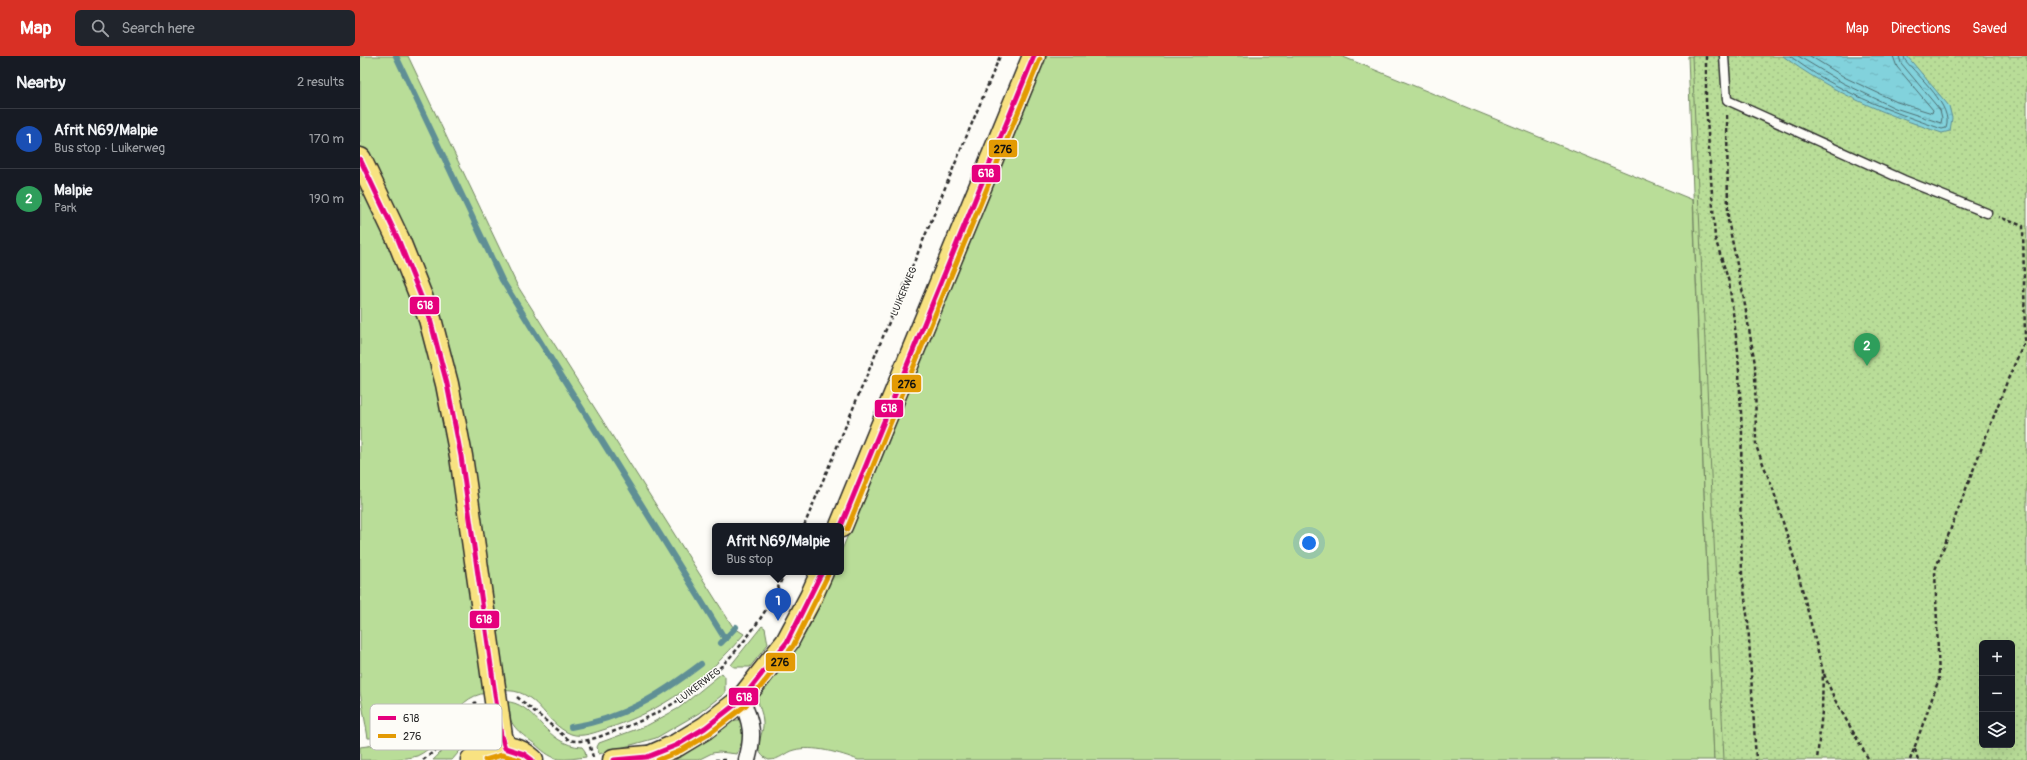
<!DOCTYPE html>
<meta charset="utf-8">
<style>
body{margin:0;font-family:Pangolin,sans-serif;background:#20242c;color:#f1f3f6}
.controls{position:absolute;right:12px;bottom:12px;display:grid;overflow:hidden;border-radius:6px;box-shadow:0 4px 16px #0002}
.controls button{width:36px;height:36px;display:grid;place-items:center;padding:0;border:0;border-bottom:1px solid #363941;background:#171b24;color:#f1f3f6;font:20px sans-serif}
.you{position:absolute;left:949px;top:487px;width:14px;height:14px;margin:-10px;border:3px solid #fff;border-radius:50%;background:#1a73e8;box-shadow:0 0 0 6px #1a73e833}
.badge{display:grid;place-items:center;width:26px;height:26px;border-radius:50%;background:#d93025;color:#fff;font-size:13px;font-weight:700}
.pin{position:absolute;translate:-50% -33px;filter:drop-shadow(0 1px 2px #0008)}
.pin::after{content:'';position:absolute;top:21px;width:14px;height:12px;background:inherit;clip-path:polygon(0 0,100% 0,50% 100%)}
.popup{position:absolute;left:352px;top:467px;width:132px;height:52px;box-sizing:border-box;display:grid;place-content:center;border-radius:6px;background:#171b24;filter:drop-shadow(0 1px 3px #0005);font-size:13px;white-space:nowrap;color:#9ea1a6}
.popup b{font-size:15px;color:#f1f3f6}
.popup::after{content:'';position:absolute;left:50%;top:100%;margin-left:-8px;border:8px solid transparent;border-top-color:#171b24}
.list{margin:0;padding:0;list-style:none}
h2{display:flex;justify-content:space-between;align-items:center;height:52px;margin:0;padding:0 16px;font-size:17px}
h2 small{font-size:13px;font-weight:400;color:#9ea1a6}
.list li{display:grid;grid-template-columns:26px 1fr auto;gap:12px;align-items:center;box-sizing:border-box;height:60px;padding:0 16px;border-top:1px solid #363941}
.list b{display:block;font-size:15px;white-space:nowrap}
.list p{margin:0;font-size:13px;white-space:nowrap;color:#9ea1a6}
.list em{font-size:13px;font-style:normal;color:#9ea1a6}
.icon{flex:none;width:22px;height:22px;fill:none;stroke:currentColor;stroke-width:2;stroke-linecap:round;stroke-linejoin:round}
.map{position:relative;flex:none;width:1667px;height:704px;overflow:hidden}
header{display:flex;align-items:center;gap:24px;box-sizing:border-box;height:56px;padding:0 20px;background:#d93025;color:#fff}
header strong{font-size:19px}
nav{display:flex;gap:22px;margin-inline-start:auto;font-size:14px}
.search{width:280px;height:36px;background:#20242c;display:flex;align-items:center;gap:10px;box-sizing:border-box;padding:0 14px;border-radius:6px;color:#9ea1a6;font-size:15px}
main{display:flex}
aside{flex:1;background:#171b24}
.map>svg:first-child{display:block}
</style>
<header>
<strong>Map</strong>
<div class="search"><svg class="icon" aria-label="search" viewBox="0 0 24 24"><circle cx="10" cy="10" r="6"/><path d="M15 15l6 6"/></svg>Search here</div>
<nav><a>Map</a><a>Directions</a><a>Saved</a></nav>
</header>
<main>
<aside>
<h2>Nearby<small>2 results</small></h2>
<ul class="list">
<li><span class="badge" style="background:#1a4fb4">1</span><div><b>Afrit N69/Malpie</b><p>Bus stop · Luikerweg</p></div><em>170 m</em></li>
<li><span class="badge" style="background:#2e9e5b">2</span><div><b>Malpie</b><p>Park</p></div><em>190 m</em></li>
</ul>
</aside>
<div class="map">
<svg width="1667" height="704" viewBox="0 0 1667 704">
<defs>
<pattern id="forest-crowns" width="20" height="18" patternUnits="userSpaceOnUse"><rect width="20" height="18" fill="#b9dd98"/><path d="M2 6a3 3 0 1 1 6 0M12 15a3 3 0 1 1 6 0" fill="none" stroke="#9fbe83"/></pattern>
<pattern id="park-dots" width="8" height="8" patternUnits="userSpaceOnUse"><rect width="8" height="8" fill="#b9dd98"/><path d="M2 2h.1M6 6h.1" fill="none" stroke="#9fbe83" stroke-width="1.8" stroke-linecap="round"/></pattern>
<pattern id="water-ripples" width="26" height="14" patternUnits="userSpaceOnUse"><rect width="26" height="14" fill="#82d2dc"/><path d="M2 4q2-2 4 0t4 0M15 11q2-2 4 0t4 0" fill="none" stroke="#70b4bd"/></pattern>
</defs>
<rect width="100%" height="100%" fill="#fdfcf7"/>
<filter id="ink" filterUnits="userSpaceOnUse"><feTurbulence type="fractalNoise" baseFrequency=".025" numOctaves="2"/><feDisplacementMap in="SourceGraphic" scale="8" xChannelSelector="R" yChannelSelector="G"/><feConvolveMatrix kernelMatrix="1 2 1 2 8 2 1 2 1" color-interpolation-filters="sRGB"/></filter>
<g filter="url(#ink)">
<!-- grass -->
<g fill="#b9dd98" stroke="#728462">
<path d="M0,0H48L157,229L373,571L384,578C347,623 302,655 246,673C236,676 222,682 211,678C183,667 178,631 142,635L117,458L32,152L0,89Z"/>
<path d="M686,0H981L1333,144L1354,704H498C481,697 452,689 434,694C425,696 420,704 409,704C405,703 399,697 399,693C398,684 404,675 403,666C403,657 398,650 398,642C420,616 440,590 455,559C462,545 467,530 473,516H481V496Z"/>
<path d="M0,115L75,306L127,637C89,641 90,685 57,700C41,704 18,704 0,704V691L15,689L14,682H8L0,636Z"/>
<path d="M402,570L405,572L408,588L390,611H374L371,609Z"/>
<path d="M362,617L365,621V637L339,657L296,682L239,698L237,691L239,687L288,669L319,652Z"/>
<path d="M150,646C178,651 185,689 222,691L225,695L226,701C217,702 207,704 198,703C188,700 182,694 175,688C157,675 150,670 145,647Z"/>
<path d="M120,649H127L130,675L128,677L105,689L92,704H73C90,690 104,655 120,649Z"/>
<path d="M374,664H380L383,666L384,680L377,698L359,696L352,697L338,704H315Z"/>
</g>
<!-- forest -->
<path fill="url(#forest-crowns)" stroke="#728462" d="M1328,0H1334L1386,704H1354Z"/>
<!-- park -->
<path fill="url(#park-dots)" stroke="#728462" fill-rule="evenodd" d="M1332,0H1667V704H1364ZM1622,587H1652V689H1622Z"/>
<!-- water -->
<path fill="url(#water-ripples)" stroke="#5f8f95" d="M1423,0H1547L1589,50L1592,62L1590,75L1582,77C1527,59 1470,36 1423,0Z"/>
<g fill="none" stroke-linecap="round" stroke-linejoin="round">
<!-- shore -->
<g stroke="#4e6e72" stroke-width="1">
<path d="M1430,0C1473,34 1530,55 1582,73L1586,72C1594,51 1558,20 1545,4L1544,0"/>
<path d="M1438,0L1483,27L1535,52L1581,67L1582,62L1580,54L1541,7L1539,0"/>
<path d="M1450,0L1486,22L1537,46L1572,57L1573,54L1537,11L1533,0"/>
</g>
<!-- stream -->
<g stroke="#5f8f95" stroke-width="6">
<path d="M36,0L142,224L365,583"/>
<path d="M361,587L376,571"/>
<path d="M211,671C263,663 300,639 341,608"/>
</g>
<defs>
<path id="lane" d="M1364,0L1367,44L1544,124L1627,157"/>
<path id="street" d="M381,644C392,666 394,680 387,704"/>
<g id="primary">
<path d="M0,103L38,183L70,263L87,328L101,400L141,680L145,692"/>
<path d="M481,470L674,0"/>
<path d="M112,704C130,689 153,687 172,704"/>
<path d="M254,704L287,701"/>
<path d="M283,704L317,689L345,672L381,644L427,586L451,541L462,516"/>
</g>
</defs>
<!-- lane casing -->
<use href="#lane" stroke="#2b2b2b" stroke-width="11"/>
<!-- street casing -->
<use href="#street" stroke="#2b2b2b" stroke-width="19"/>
<!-- primary casing -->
<use href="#primary" stroke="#2b2b2b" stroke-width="25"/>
<!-- path -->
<g stroke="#2b2b2b" stroke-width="2.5" stroke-dasharray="4 3" stroke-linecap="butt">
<path d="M1346,0V48L1355,182L1369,226L1378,295L1382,377L1380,436L1382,518L1388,566L1396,704"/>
<path d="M1367,59L1368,164L1383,238L1395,308L1396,390L1413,433L1436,509L1463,615L1462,655L1457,704"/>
<path d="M444,470L640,0"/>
<path d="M1464,618L1475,644L1509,704"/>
<path d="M157,641L209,684C225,688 240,680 255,675C333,648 393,592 425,516"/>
<path d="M228,684L233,701"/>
<path d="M1555,693L1558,704"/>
<path d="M63,704L81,690L98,661L116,646"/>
<path d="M355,704H367"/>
<path d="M1550,704L1579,623L1575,514L1648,323L1665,285L1663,170L1639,161"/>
</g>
<!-- lane -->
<use href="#lane" stroke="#fdfcf7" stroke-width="8"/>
<!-- street -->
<use href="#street" stroke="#fdfcf7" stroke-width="16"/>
<!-- primary -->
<use href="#primary" stroke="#f8e281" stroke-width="22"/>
<defs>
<g id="bus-1">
<path d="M0,103L38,183L70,263L87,328L101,400L141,680L145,692L164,698L172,704"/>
<path d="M481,470L674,0"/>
<path d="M254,704L287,701L317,689L345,672L381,644L427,586L462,516"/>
</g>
<g id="bus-2">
<path d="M487,473L680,3"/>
<path d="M125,704L142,699L160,704"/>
<path d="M298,704L320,695L349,678L386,649L433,590L468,519"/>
</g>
</defs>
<!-- bus-1 casing -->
<use href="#bus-1" stroke="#fdfcf7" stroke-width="8"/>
<!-- bus-2 casing -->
<use href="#bus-2" stroke="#fdfcf7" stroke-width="8"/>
<!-- bus-1 -->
<use href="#bus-1" stroke="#e5007d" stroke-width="5"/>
<!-- bus-2 -->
<use href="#bus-2" stroke="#e39a04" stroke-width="5"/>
</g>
</g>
<g text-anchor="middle" stroke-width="3" stroke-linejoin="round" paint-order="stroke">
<!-- street labels -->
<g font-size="10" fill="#2b2b2b" stroke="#fdfcf7">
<text transform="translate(543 235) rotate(-67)" y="4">LUIKERWEG</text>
<text transform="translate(338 629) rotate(-37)" y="4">LUIKERWEG</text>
</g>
</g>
<!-- legend -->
<rect x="10" y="648" width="132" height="46" rx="6" fill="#fdfcf7" stroke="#bebdba" stroke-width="1"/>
<rect x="18" y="660" width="18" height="4" fill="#e5007d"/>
<rect x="18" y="678" width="18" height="4" fill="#e39a04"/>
<g font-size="11" fill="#2b2b2b">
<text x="43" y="666">618</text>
<text x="43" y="684">276</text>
</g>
<g stroke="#fdfcf7" stroke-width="1.5">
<rect x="628" y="83" width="30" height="19" rx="4" fill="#e39a04"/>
<rect x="611" y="108" width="30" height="19" rx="4" fill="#e5007d"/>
<rect x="49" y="240" width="31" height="19" rx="4" fill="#e5007d"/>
<rect x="531" y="318" width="31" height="19" rx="4" fill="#e39a04"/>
<rect x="514" y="343" width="30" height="19" rx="4" fill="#e5007d"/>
<rect x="109" y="554" width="31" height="19" rx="4" fill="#e5007d"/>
<rect x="405" y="596" width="31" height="20" rx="4" fill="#e39a04"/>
<rect x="368" y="631" width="31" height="19" rx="4" fill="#e5007d"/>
</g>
<g font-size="11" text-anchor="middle" font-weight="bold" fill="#fff">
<text x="626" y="121">618</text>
<text x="65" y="253">618</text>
<text x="529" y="356">618</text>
<text x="124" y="567">618</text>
<text x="384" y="645">618</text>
</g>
<g font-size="11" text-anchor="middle" font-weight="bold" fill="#111">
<text x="643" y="97">276</text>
<text x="547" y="332">276</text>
<text x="420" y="610">276</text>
</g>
</svg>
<div class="controls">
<button>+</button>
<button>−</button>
<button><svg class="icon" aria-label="layers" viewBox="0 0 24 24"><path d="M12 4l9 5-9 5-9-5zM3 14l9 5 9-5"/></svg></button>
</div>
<div class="you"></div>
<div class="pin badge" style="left:418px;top:565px;background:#1a4fb4">1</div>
<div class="popup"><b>Afrit N69/Malpie</b>Bus stop</div>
<div class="pin badge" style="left:1507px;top:310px;background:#2e9e5b">2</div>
</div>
</main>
